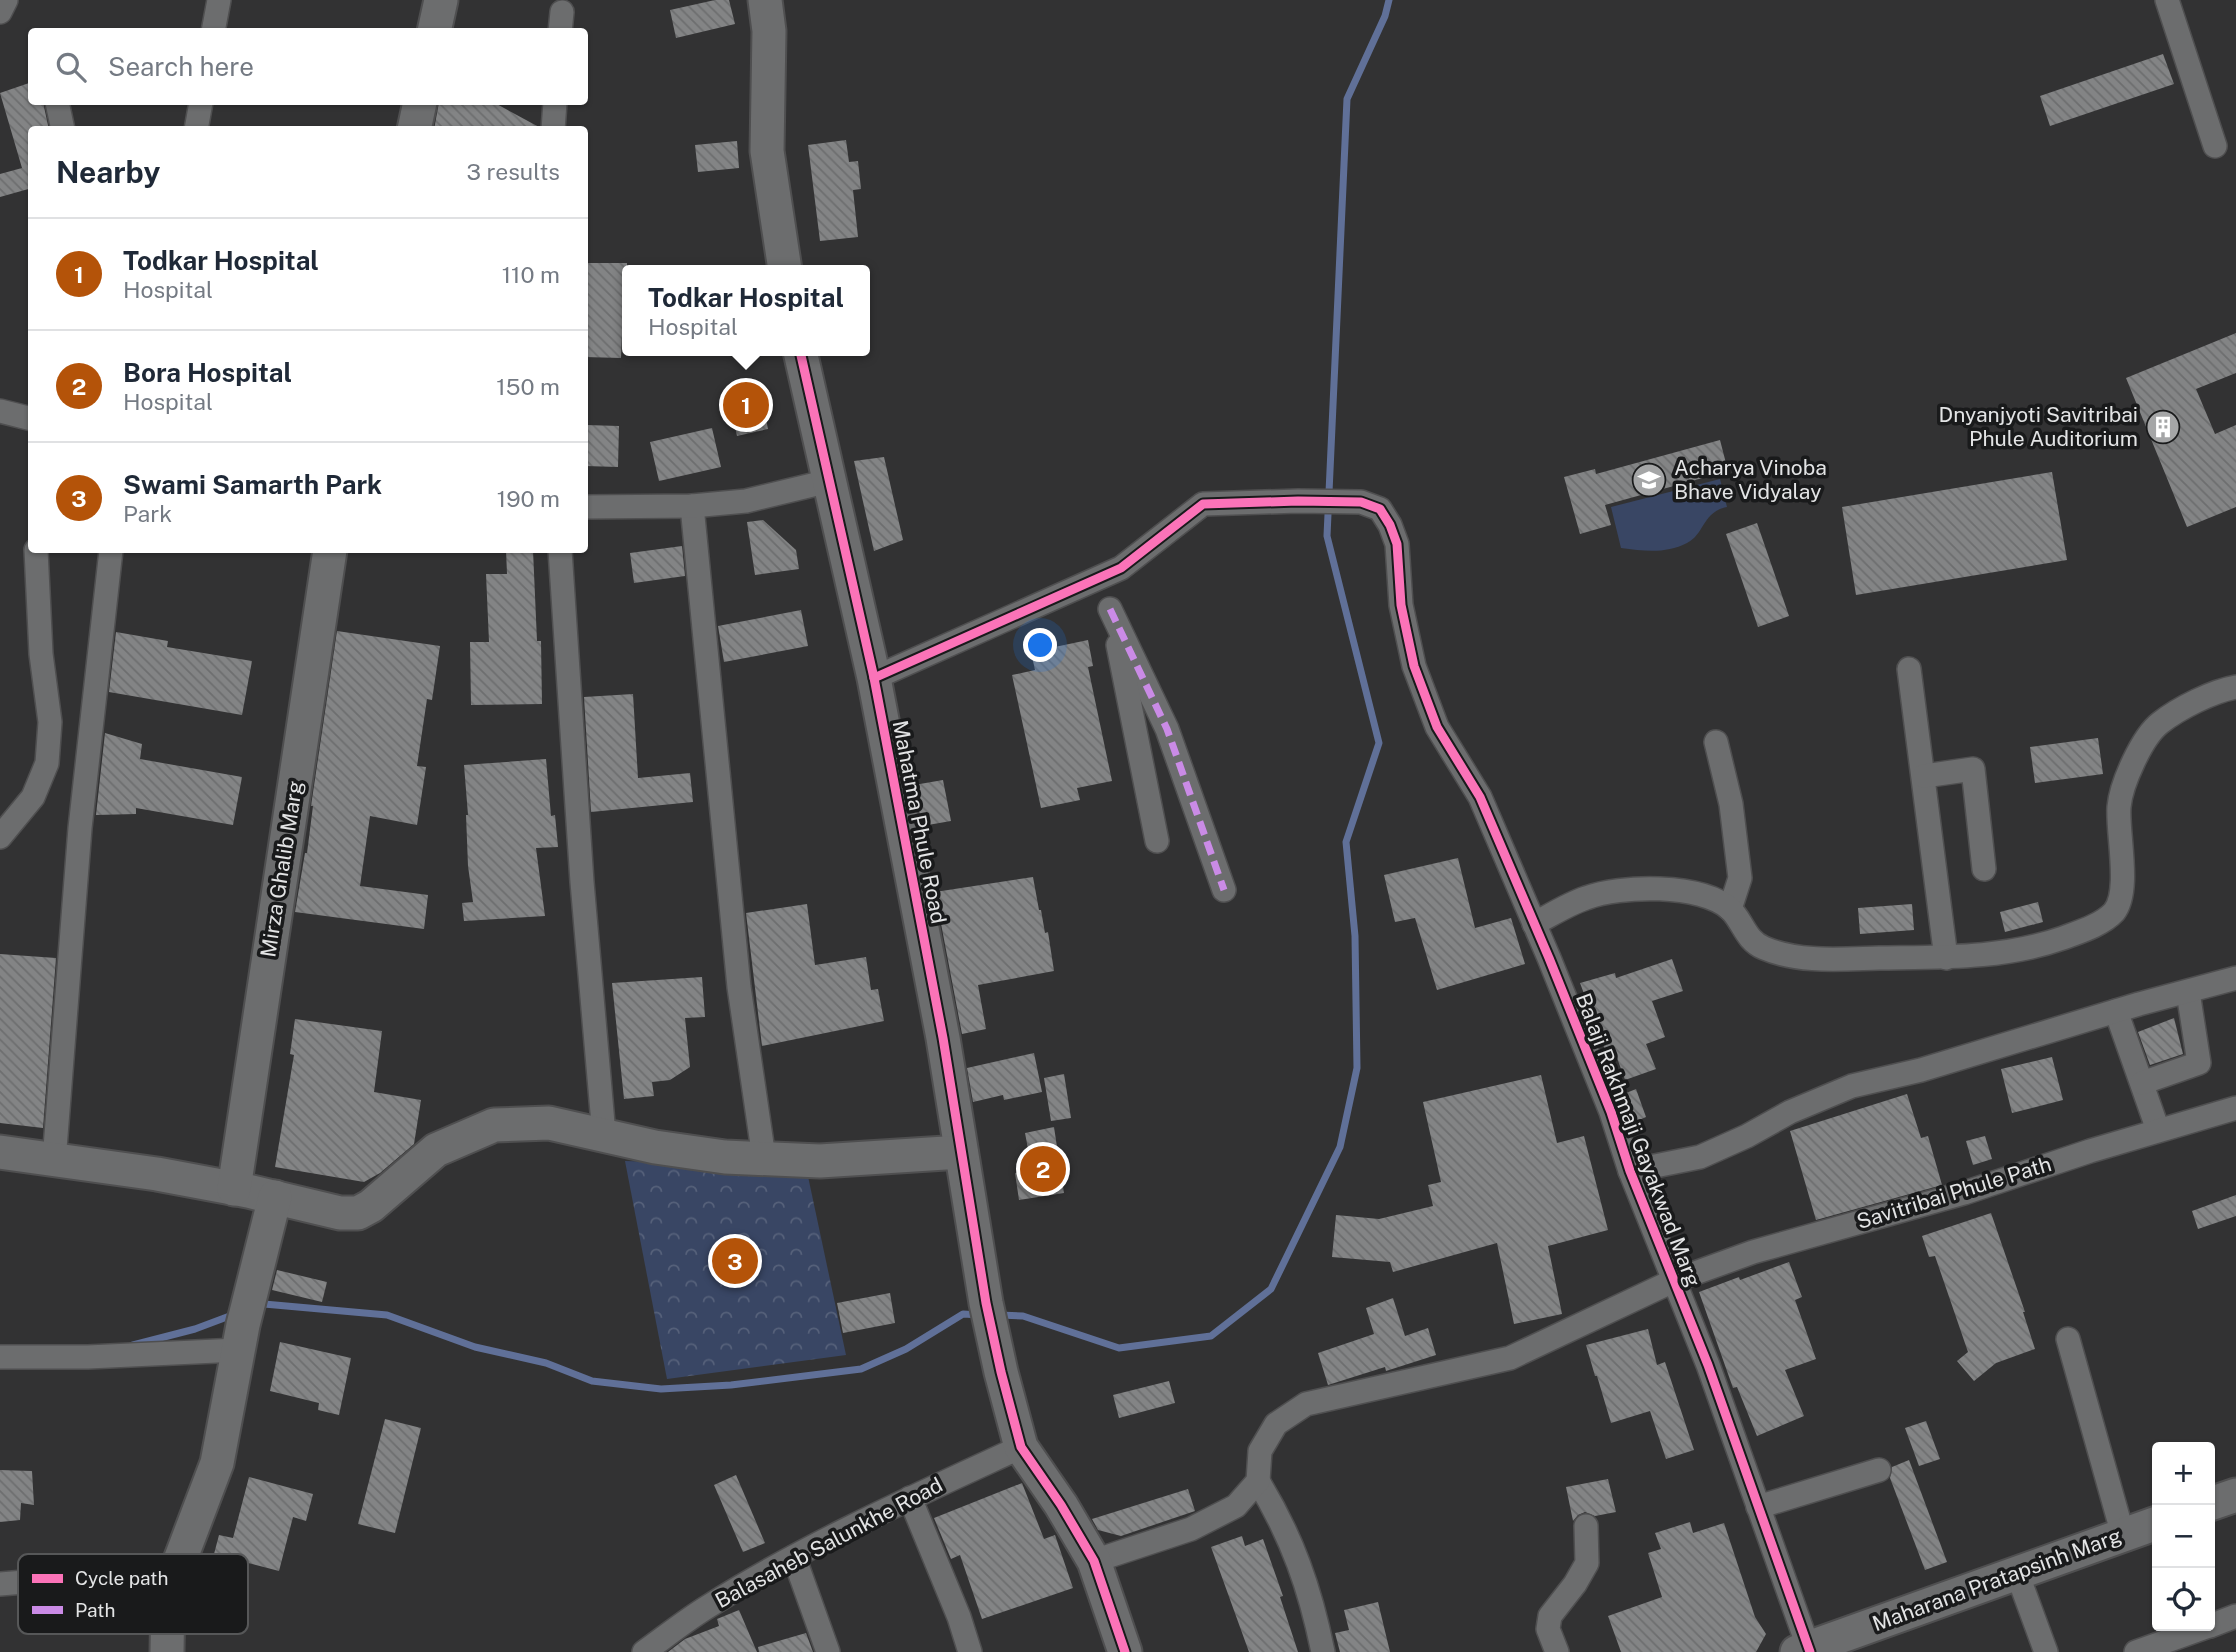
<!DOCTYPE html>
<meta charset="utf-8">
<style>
body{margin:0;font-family:"Public Sans",sans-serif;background:#f2f2f3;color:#1f2937}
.controls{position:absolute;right:21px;bottom:21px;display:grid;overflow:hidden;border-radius:7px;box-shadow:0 2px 5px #0004}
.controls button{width:63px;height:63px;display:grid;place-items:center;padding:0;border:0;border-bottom:2px solid #e0e1e3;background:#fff;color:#1f2937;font:35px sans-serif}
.you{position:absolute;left:1041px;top:646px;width:24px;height:24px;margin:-18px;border:5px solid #fff;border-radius:50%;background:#1a73e8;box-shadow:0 0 0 10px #1a73e833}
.badge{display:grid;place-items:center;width:46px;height:46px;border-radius:50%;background:#b45309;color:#fff;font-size:23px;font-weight:700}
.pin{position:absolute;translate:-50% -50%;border:4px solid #fff;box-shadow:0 2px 7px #0006}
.popup{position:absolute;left:622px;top:265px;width:248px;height:91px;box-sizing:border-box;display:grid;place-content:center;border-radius:7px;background:#fff;filter:drop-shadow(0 2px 5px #0005);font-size:23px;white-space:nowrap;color:#747a83}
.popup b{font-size:26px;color:#1f2937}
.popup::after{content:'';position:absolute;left:50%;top:100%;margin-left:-14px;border:14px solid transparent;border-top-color:#fff}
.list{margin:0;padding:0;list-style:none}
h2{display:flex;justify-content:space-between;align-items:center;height:91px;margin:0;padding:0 28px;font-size:30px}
h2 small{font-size:23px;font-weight:400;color:#747a83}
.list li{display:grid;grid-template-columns:46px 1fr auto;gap:21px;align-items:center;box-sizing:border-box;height:112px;padding:0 28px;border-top:2px solid #e0e1e3}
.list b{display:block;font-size:26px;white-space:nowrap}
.list p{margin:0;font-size:23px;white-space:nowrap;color:#747a83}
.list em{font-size:23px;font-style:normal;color:#747a83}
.icon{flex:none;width:38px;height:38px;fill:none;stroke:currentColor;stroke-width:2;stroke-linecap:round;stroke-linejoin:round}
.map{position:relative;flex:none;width:2236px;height:1652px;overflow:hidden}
.search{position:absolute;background:#fff;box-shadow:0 2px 5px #0004;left:28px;top:28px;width:560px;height:77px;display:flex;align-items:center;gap:18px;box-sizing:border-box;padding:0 24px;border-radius:7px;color:#747a83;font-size:26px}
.panel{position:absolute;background:#fff;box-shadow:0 2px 5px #0004;left:28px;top:126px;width:560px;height:427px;border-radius:7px}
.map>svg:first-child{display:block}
</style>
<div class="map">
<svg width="2236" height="1652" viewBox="0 0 2236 1652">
<defs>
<pattern id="park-crowns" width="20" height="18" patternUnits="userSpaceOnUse" patternTransform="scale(1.75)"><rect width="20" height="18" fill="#394664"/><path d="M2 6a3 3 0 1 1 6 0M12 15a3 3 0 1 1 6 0" fill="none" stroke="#56617a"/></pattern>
<pattern id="building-back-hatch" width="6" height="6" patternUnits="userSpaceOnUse" patternTransform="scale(1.75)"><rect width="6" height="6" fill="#838485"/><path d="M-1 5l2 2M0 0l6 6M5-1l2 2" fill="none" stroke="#6d6e6f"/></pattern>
</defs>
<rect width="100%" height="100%" fill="#323233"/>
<!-- park -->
<path fill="url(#park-crowns)" d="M625,1161L806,1167L846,1355L667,1379Z"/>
<!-- garden -->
<path fill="#394664" d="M1720,479L1727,507C1702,512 1705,534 1687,543C1666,554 1644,551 1621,548L1611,507Z"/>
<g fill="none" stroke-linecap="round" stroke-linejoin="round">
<!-- stream -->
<g stroke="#607098" stroke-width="7">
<path d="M256,1306L264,1304L387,1315L475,1347L546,1363L592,1381L661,1389L731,1385L861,1369L906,1349L963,1314L980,1315"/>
<path d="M999,1315L1023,1316L1119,1348L1211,1336L1271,1289L1340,1147L1357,1068L1355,936L1346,842L1379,743L1327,536L1347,99L1385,16L1389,0"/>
<path d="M133,1345L195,1329L235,1314"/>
</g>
</g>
<!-- building -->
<g fill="url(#building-back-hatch)">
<path d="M715,0H729L735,24L676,38L670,10Z"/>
<path d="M2163,54L2174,84L2050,126L2040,96Z"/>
<path d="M32,82V102H43L49,130H32V188L0,197V174L22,168L0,93Z"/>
<path d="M439,102H493L539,127V130H434Z"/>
<path d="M846,140L849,162L858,161L861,189L853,190L858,237L820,241L808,145Z"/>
<path d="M737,141L739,168L698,172L695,145Z"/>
<path d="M584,263H627V334H622L621,358L584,357Z"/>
<path d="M2236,333V373L2196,389L2215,434L2236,425V507L2187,527L2126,378Z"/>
<path d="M759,384L768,429L737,436L727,391Z"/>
<path d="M586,425L619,426L618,467L585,466Z"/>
<path d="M712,428L721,467L659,481L650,442Z"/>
<path d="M1720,440L1728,471L1605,505L1611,525L1580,534L1564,477L1595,469L1596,474Z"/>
<path d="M884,457L903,540L874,551L854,461Z"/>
<path d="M2052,472L2067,560L1856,595L1842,507Z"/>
<path d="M763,520L796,550L799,569L755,575L747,522Z"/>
<path d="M1757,523L1789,616L1758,627L1726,534Z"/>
<path d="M682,546L685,576L634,583L630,553Z"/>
<path d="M506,550H533L537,641H541L542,704L471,705L470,642H489L486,574H507Z"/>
<path d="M801,610L808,646L724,662L718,626Z"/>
<path d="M337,631L440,646L432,700L427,699L417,766L426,767L417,825L370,816L360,886L428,895L424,929L295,912L305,853H307L313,806H311Z"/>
<path d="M116,632L168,641L167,647L252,661L242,715L109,692Z"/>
<path d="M1088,640L1093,666L1088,667L1112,781L1077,788L1080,800L1041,808L1012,675L1035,670L1031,652Z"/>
<path d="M633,694L638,778L690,773L693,802L591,812L584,697Z"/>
<path d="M105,733L142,744L140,759L242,777L233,825L136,808V814L96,815Z"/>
<path d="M2098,738L2103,774L2035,783L2030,747Z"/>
<path d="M546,759L551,816L555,815L558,847L536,848L545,916L464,921L462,903L473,902L468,866L466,815H468L464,765Z"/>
<path d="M943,780L951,821L922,826L914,785Z"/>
<path d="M1458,858L1475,928L1511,918L1525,964L1437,990L1415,918L1395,922L1384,875Z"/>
<path d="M1033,877L1039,910H1041L1045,933L1048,932L1054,971L978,985L986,1029L962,1034L935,892Z"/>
<path d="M2038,902L2043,922L2005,932L2000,912Z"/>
<path d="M807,904L815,965L866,957L871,990L878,989L884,1021L762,1046L746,913Z"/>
<path d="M1912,904L1914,930L1860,934L1858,908Z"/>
<path d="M0,954L56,958L43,1128L0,1123Z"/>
<path d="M1672,959L1683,991L1652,1001L1665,1037L1646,1044L1656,1069L1625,1080L1616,1055L1608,1058L1580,983L1615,973L1616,978Z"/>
<path d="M702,977L705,1017L685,1018L690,1067L670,1080L652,1082L654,1096L624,1099L612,983Z"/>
<path d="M2174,1018L2183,1054L2150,1065L2138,1032Z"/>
<path d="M295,1019L382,1031L374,1092L421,1100L414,1144L380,1173L364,1182L275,1167L294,1055L290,1054Z"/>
<path d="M1034,1053L1042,1092L1004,1100L1003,1095L973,1102L967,1068Z"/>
<path d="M2052,1057L2063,1100L2012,1113L2001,1069Z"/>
<path d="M1064,1074L1071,1118L1051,1121L1044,1078Z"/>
<path d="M1541,1075L1557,1143L1584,1136L1608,1230L1548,1246L1562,1314L1514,1324L1497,1243L1393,1272L1390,1262L1332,1257L1336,1215L1379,1219L1433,1206L1428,1185L1441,1182L1423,1102Z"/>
<path d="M1636,1089L1646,1117L1630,1124L1619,1096Z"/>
<path d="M1907,1094L1921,1138L1928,1136L1942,1185L1816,1220L1790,1131Z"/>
<path d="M1054,1127L1064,1193L1019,1200L1015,1173L1032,1170L1025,1133Z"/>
<path d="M1985,1136L1992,1159L1973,1165L1966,1141Z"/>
<path d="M2236,1195V1216L2198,1229L2192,1211Z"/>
<path d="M1991,1213L2025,1312H2023L2035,1349L1996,1363L1974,1381L1957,1361L1968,1352L1935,1256L1929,1257L1922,1236Z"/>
<path d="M1789,1262L1802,1297L1795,1300L1816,1359L1785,1370L1804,1416L1757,1436L1737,1387L1733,1388L1699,1292L1739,1277L1740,1280Z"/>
<path d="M277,1270L327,1282L322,1302L272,1290Z"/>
<path d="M890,1293L895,1323L843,1333L837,1303Z"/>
<path d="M1393,1298L1405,1336L1428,1328L1436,1355L1386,1371L1385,1367L1328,1385L1318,1353L1374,1334L1366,1308Z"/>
<path d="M1648,1329L1657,1365L1665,1362L1694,1450L1666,1459L1650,1411L1611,1423L1597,1376H1595L1586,1345Z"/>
<path d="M280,1342L351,1358L339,1415L318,1410L319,1403L270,1391Z"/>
<path d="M1169,1381L1175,1403L1119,1418L1113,1395Z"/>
<path d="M385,1419L421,1428L395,1533L358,1524Z"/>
<path d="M1926,1421L1940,1459L1919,1466L1905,1428Z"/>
<path d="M1909,1460L1947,1562L1925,1570L1890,1478L1892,1467Z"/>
<path d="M0,1470L32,1471L34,1505L21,1503L20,1520L0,1522Z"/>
<path d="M736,1475L765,1543L743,1552L714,1485Z"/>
<path d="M249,1477L313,1494L306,1521L293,1517L279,1571L214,1554L219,1535L233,1538Z"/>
<path d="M1608,1479L1616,1512L1595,1516L1585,1512L1578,1515L1573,1521L1566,1487Z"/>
<path d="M1022,1483L1044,1539L1055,1535L1073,1588L982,1619L960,1555L951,1559L934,1518Z"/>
<path d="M1188,1489L1195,1511L1121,1536L1098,1530L1092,1519Z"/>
<path d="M1690,1522L1693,1533L1724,1523L1755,1617L1766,1634L1756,1652H1621L1608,1616L1662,1597L1648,1553L1661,1549L1655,1533Z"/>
<path d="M1242,1536L1245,1546L1263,1539L1283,1596L1280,1597L1298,1652H1249L1211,1547Z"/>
<path d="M1378,1602L1390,1652H1340L1335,1633L1349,1630L1344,1610Z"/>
<path d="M739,1610L757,1652H668L685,1639L719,1626L717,1619Z"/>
<path d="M806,1633L813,1652H759L758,1647Z"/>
</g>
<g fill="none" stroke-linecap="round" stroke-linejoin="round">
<defs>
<g id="street">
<path d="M2167,0L2215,146"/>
<path d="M0,12L6,0"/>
<path d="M213,32L219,0"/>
<path d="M560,32L562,12"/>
<path d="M57,102L63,130"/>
<path d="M196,130L201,102"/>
<path d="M553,130L555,102"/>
<path d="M0,411L32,419"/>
<path d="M692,506L739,987L764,1158"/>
<path d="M584,507L692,506L746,501L829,481"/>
<path d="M560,550L582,882L604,1135"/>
<path d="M1110,609L1167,729L1224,890"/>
<path d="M1118,645L1157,841"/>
<path d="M1909,669L1946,958"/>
<path d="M874,678L1121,568L1203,504L1298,501L1361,502L1380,509L1390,525L1397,544L1401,605L1414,666L1437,727L1480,797L1549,958L1611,1112L1630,1171L1708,1365L1810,1652"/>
<path d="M1716,742L1731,804L1740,878L1730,909"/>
<path d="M1924,776L1973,769L1984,869"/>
<path d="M0,837L33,797L47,763L50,722L41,654L36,550"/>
<path d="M1534,924C1551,915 1568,904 1586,898C1620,885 1701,883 1730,909C1743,921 1745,940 1764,948C1799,963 1841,959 1879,958C1941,957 2003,959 2063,938C2079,932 2102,925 2114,912C2131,891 2117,833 2119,807C2121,784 2142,737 2160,723C2179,708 2213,691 2236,687"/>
<path d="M2116,1011L2158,1130"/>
<path d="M2142,1083L2199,1063L2188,992"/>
<path d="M54,1161L80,828L111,550"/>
<path d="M1630,1171L1700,1157L1747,1136L1790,1112L1852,1086L1921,1070L2139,1004L2236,978"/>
<path d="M2068,1339L2123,1535"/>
<path d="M0,1357H88L238,1350"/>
<path d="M1258,1481C1292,1537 1310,1588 1323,1652"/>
<path d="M910,1498L959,1617L970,1652"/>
<path d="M1758,1507L1879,1470"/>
<path d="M794,1557L828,1652"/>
<path d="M1094,1561L1191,1529L1236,1506L1258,1481L1260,1451L1276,1424L1306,1404L1510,1358L1673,1281L1753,1252L1964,1193L2090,1151L2236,1108"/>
<path d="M2017,1573L2046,1652"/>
<path d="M0,1584L60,1579L168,1592"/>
<path d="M2210,1626L2236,1616"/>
<path d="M644,1652C665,1637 686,1620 709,1606C807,1544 915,1496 1021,1447"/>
<path d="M1557,1652L1548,1629L1550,1616L1575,1584L1587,1563L1586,1526"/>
<path d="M2136,1652L2209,1626"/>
</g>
<g id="secondary">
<path d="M765,0L769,31L767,151L785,270"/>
<path d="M434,32L441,0"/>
<path d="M414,130L420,102"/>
<path d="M800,351L874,678L943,1038L986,1303L1001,1372L1021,1447L1061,1505L1094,1561L1125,1652"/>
<path d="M0,1152L157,1174L248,1191L340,1213H358L371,1206L436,1150L494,1125L549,1123L655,1147L725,1157L820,1161L961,1152"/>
<path d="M234,1189L330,550"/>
<path d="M2210,1504L2236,1495"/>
<path d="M167,1652L168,1592L217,1463L243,1325L275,1197"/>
<path d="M1797,1652L2157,1523"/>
</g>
</defs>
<!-- street casing -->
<use href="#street" stroke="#4f4f50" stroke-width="26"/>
<!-- secondary casing -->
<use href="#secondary" stroke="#4f4f50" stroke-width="37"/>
<!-- street -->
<use href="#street" stroke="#6c6d6e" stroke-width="23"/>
<!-- secondary -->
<use href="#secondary" stroke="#6c6d6e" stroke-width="33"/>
<!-- quiet -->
<path stroke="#ca8be6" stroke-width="7" stroke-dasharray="14 7" stroke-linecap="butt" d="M1110,609L1167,729L1224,890"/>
<defs>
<g id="cycleway">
<path d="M800,351L874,678L943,1038L986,1303L1001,1372L1021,1447L1061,1505L1094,1561L1125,1652"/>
<path d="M874,678L1121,568L1203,504L1298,501L1361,502L1380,509L1390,525L1397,544L1401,605L1414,666L1437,727L1480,797L1549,958L1611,1112L1630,1171L1708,1365L1810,1652"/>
</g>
</defs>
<!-- cycleway casing -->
<use href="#cycleway" stroke="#191a1b" stroke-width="13"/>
<!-- cycleway -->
<use href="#cycleway" stroke="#fb73b8" stroke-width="9"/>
</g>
<!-- icons -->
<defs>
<symbol id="building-disc" viewBox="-11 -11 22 22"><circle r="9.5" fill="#a5a6a7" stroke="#191a1b"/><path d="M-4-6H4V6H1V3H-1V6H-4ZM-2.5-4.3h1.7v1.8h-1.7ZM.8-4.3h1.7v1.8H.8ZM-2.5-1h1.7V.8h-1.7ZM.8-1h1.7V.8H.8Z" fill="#fff"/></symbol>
<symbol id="school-disc" viewBox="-11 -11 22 22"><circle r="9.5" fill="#a5a6a7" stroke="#191a1b"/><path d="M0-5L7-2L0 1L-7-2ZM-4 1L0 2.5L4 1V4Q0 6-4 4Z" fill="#fff"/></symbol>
</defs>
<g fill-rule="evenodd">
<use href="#building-disc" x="2144" y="408" width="38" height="38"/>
<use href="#school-disc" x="1630" y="461" width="38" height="38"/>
</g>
<g text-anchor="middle" stroke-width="7" stroke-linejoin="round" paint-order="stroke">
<!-- poi labels -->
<g font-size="21" fill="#e3e4e5" stroke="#191a1b" text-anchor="end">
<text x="2138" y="422">Dnyanjyoti Savitribai<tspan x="2138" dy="24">Phule Auditorium</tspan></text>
<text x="1674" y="475" text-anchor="start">Acharya Vinoba<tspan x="1674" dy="24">Bhave Vidyalay</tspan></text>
</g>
<!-- street labels -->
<g font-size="21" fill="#e3e4e5" stroke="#191a1b">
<text transform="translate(919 822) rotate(79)" y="7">Mahatma Phule Road</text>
<text transform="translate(282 869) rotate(-81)" y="7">Mirza Ghalib Marg</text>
<text transform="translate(1638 1140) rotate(69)" y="7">Balaji Rakhmaji Gayakwad Marg</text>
<text transform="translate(1954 1193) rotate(-17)" y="7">Savitribai Phule Path</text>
<text transform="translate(829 1543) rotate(-28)" y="7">Balasaheb Salunkhe Road</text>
<text transform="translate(1997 1580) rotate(-20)" y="7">Maharana Pratapsinh Marg</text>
</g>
</g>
<!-- legend -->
<rect x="18" y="1554" width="230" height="80" rx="10" fill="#191a1b" stroke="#565758" stroke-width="2"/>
<rect x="32" y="1574" width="31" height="9" fill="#fb73b8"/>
<rect x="32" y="1606" width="31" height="8" fill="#ca8be6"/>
<g font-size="19" fill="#e3e4e5">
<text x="75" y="1585">Cycle path</text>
<text x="75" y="1617">Path</text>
</g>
</svg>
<div class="controls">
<button>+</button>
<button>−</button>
<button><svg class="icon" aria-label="locate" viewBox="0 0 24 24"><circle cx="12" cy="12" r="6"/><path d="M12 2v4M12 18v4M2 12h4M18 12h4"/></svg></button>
</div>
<div class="you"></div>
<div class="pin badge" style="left:746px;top:405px">1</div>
<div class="popup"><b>Todkar Hospital</b>Hospital</div>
<div class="pin badge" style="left:1043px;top:1169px">2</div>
<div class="pin badge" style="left:735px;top:1261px">3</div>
<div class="search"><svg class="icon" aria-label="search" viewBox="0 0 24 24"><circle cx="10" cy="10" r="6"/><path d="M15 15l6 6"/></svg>Search here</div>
<section class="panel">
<h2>Nearby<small>3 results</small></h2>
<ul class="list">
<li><span class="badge">1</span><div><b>Todkar Hospital</b><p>Hospital</p></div><em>110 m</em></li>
<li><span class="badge">2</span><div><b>Bora Hospital</b><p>Hospital</p></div><em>150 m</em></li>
<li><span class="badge">3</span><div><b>Swami Samarth Park</b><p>Park</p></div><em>190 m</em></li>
</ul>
</section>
</div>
